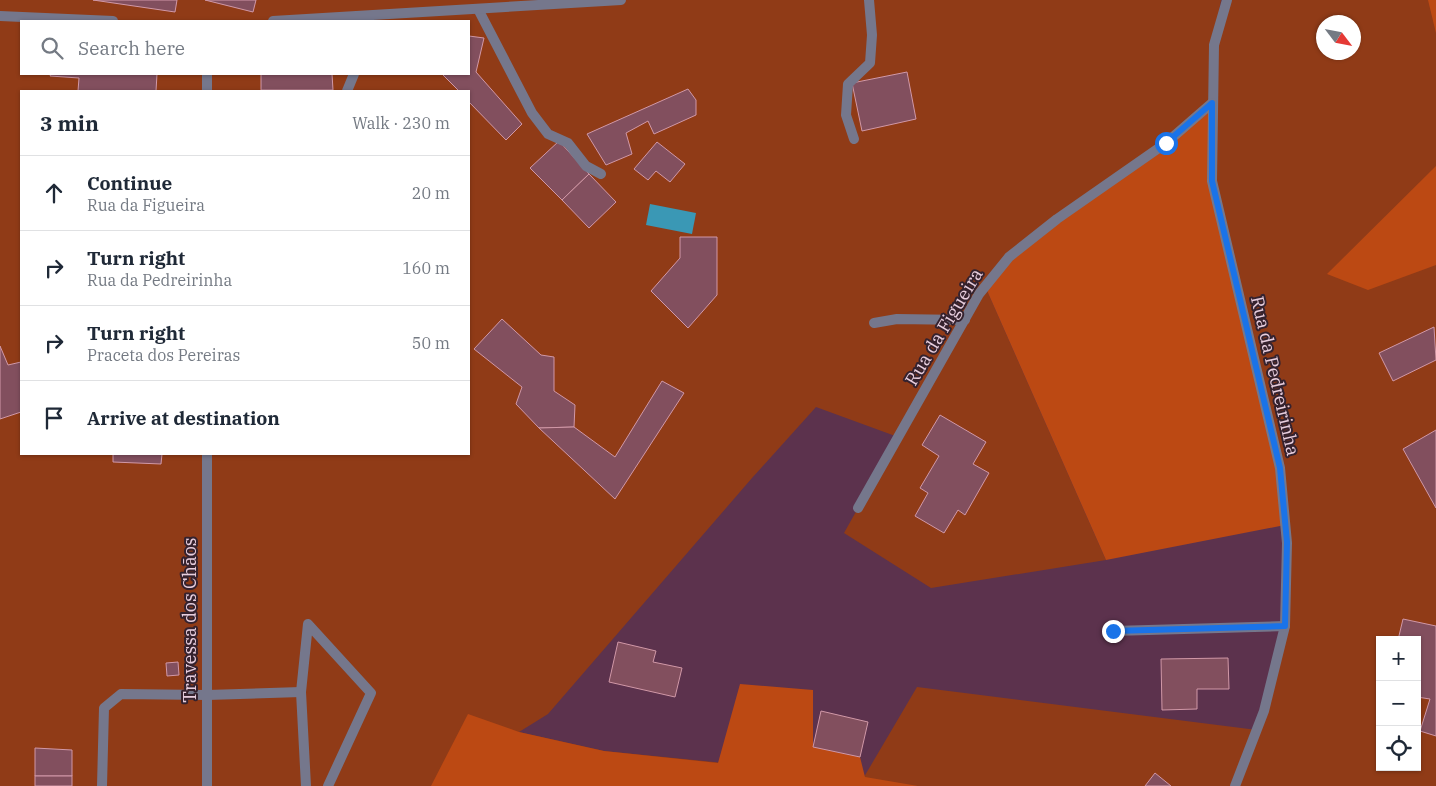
<!DOCTYPE html>
<meta charset="utf-8">
<style>
body{margin:0;font-family:"IBM Plex Serif",serif;background:#f2f2f3;color:#1f2937}
.controls{position:absolute;right:15px;bottom:15px;display:grid;overflow:hidden;border-radius:0px;box-shadow:0 1px 4px #0004}
.controls button{width:45px;height:45px;display:grid;place-items:center;padding:0;border:0;border-bottom:1px solid #e0e1e3;background:#fff;color:#1f2937;font:25px sans-serif}
.compass{position:absolute;left:1316px;top:15px;width:45px;height:45px;border-radius:50%;background:#fff;box-shadow:0 1px 4px #0004;rotate:122deg}
.stop{position:absolute;width:15px;height:15px;margin:-11px;border:4px solid #1a73e8;border-radius:50%;background:#fff}
.stop.end{background:#1a73e8;border-color:#fff;box-shadow:0 1px 5px #0008}
.list{margin:0;padding:0;list-style:none}
h2{display:flex;justify-content:space-between;align-items:center;height:65px;margin:0;padding:0 20px;font-size:21px}
h2 small{font-size:16px;font-weight:400;color:#747a83}
.list li{display:grid;grid-template-columns:32px 1fr auto;gap:15px;align-items:center;box-sizing:border-box;height:75px;padding:0 20px;border-top:1px solid #e0e1e3}
.list b{display:block;font-size:19px;white-space:nowrap}
.list p{margin:0;font-size:16px;white-space:nowrap;color:#747a83}
.list em{font-size:16px;font-style:normal;color:#747a83}
.icon{flex:none;width:28px;height:28px;fill:none;stroke:currentColor;stroke-width:2;stroke-linecap:round;stroke-linejoin:round}
.map{position:relative;flex:none;width:1436px;height:786px;overflow:hidden}
.search{position:absolute;background:#fff;box-shadow:0 1px 4px #0004;left:20px;top:20px;width:450px;height:55px;display:flex;align-items:center;gap:12px;box-sizing:border-box;padding:0 18px;border-radius:0px;color:#747a83;font-size:19px}
.panel{position:absolute;background:#fff;box-shadow:0 1px 4px #0004;left:20px;top:90px;width:450px;height:365px;border-radius:0px}
.map>svg:first-child{display:block}
</style>
<div class="map">
<svg width="1436" height="786" viewBox="0 0 1436 786">
<rect width="100%" height="100%" fill="#5c324d"/>
<!-- green -->
<path fill="#903b17" fill-rule="evenodd" d="M0,0H1221L1214,40L1227,0H1436V786H0ZM21,21H469V74H21ZM1324,22H1354V52H1324ZM21,91H469V454H21ZM985,286L1280,468L1285,626L1257,730L917,687L864,777L604,751L519,732L548,714L752,478L816,407L898,437L844,533L931,588L1106,560ZM1380,640H1417V767H1380Z"/>
<!-- forest -->
<g fill="#bc4913">
<path d="M1428,0H1436V33Z"/>
<path d="M1212,103V181L1280,468L1285,525L1106,560L985,286L1009,257Z"/>
<path d="M1436,166V265L1368,290L1327,274Z"/>
<path d="M740,684L813,690V747L860,757L865,777L918,786H431L468,714L519,732L604,751L718,763Z"/>
</g>
<!-- water -->
<path fill="#3a98b5" d="M650,204L696,213L692,234L646,225Z"/>
<!-- building -->
<g fill="#824f5e" stroke="#d198a7">
<path d="M93,0H177L175,12Z"/>
<path d="M205,0H256L253,12Z"/>
<path d="M469,36L484,38L476,72L522,124L506,140L469,102V91H459L442,74H469Z"/>
<path d="M907,72L916,119L862,131L852,83Z"/>
<path d="M51,74H157L156,91H78L79,78L50,76Z"/>
<path d="M261,74H332L333,90H261Z"/>
<path d="M688,89L696,100V115L654,134L648,121L626,133L632,154L606,165L587,134Z"/>
<path d="M559,141L589,174L562,200L530,168Z"/>
<path d="M657,142L685,164L670,182L656,171L648,180L634,169Z"/>
<path d="M589,174L616,202L589,228L562,200Z"/>
<path d="M680,237H717V295L688,328L651,291L680,258Z"/>
<path d="M502,319L541,355L554,357V391L575,405L574,427L539,428L516,404L522,387L474,349Z"/>
<path d="M1434,327L1436,360L1393,381L1379,353Z"/>
<path d="M0,346L8,365L21,362V412L0,419Z"/>
<path d="M662,381L684,393L615,499L539,428L574,427L615,457Z"/>
<path d="M940,415L986,442L973,464L989,473L965,515L958,510L944,533L915,516L928,493L920,488L939,456L922,445Z"/>
<path d="M1436,430V508L1403,449Z"/>
<path d="M113,454H162L161,464L113,462Z"/>
<path d="M1403,619L1436,626V736L1420,731L1430,699L1417,697V640H1398Z"/>
<path d="M618,642L656,651L653,662L682,668L675,697L609,682Z"/>
<path d="M1228,658L1229,689H1197V709L1162,710L1161,659Z"/>
<path d="M178,662L179,675L167,676L166,663Z"/>
<path d="M821,711L868,722L860,757L813,747Z"/>
<path d="M35,748L72,750V776H35Z"/>
<path d="M1155,773L1171,786H1145Z"/>
<rect x="35" y="776" width="37" height="10"/>
</g>
<g fill="none" stroke-linecap="round" stroke-linejoin="round">
<!-- minor -->
<g stroke="#75778c" stroke-width="10">
<path d="M1227,0L1214,45L1212,181L1280,468L1287,543L1285,626L1264,711L1235,786"/>
<path d="M478,9L532,113L548,134L568,143L586,166L601,174"/>
<path d="M0,16L113,21"/>
<path d="M273,21L621,0"/>
<path d="M207,91V74"/>
<path d="M347,91L354,74"/>
<path d="M854,139L846,115L848,84L870,63L872,35L869,0"/>
<path d="M874,323L897,319L965,320"/>
<path d="M858,508L979,294L1009,257L1057,219L1166,143L1212,103"/>
<path d="M1113,631L1285,626"/>
<path d="M102,786L104,708L121,694L207,695L301,692"/>
<path d="M207,786V454"/>
<path d="M306,786L301,692L308,624L371,693L328,786"/>
</g>
</g>
<g fill="none" stroke-linecap="round" stroke-linejoin="round">
<!-- route -->
<path stroke="#1a73e8" stroke-width="6" d="M1113,631L1285,626L1287,542L1280,468L1212,181V103L1166,143"/>
</g>
<g text-anchor="middle" stroke-width="4" stroke-linejoin="round" paint-order="stroke">
<!-- street labels -->
<g font-size="18" fill="#e8cede" stroke="#35222e">
<text transform="translate(944 327) rotate(-59)" y="6">Rua da Figueira</text>
<text transform="translate(1275 376) rotate(77)" y="6">Rua da Pedreirinha</text>
<text transform="translate(190 620) rotate(-90)" y="6">Travessa dos Chãos</text>
</g>
</g>
</svg>
<div class="controls">
<button>+</button>
<button>−</button>
<button><svg class="icon" aria-label="locate" viewBox="0 0 24 24"><circle cx="12" cy="12" r="6"/><path d="M12 2v4M12 18v4M2 12h4M18 12h4"/></svg></button>
</div>
<svg class="compass" viewBox="-18 -18 36 36"><path d="M0-13l5 13h-10z" fill="#e53935"/><path d="M0 13l5-13h-10z" fill="#747a83"/></svg>
<div class="stop" style="left:1166px;top:143px"></div>
<div class="stop end" style="left:1113px;top:631px"></div>
<div class="search"><svg class="icon" aria-label="search" viewBox="0 0 24 24"><circle cx="10" cy="10" r="6"/><path d="M15 15l6 6"/></svg>Search here</div>
<section class="panel">
<h2>3 min<small>Walk · 230 m</small></h2>
<ul class="list">
<li><svg class="icon" aria-label="ahead" viewBox="0 0 24 24"><path d="M12 20V5M6 11l6-6 6 6"/></svg><div><b>Continue</b><p>Rua da Figueira</p></div><em>20 m</em></li>
<li><svg class="icon" aria-label="right" viewBox="0 0 24 24"><path d="M7 20v-9h11M14 6l5 5-5 5"/></svg><div><b>Turn right</b><p>Rua da Pedreirinha</p></div><em>160 m</em></li>
<li><svg class="icon" aria-label="right" viewBox="0 0 24 24"><path d="M7 20v-9h11M14 6l5 5-5 5"/></svg><div><b>Turn right</b><p>Praceta dos Pereiras</p></div><em>50 m</em></li>
<li><svg class="icon" aria-label="arrive" viewBox="0 0 24 24"><path d="M6 21V4h12l-3 4 3 4H6"/></svg><div><b>Arrive at destination</b></div></li>
</ul>
</section>
</div>
